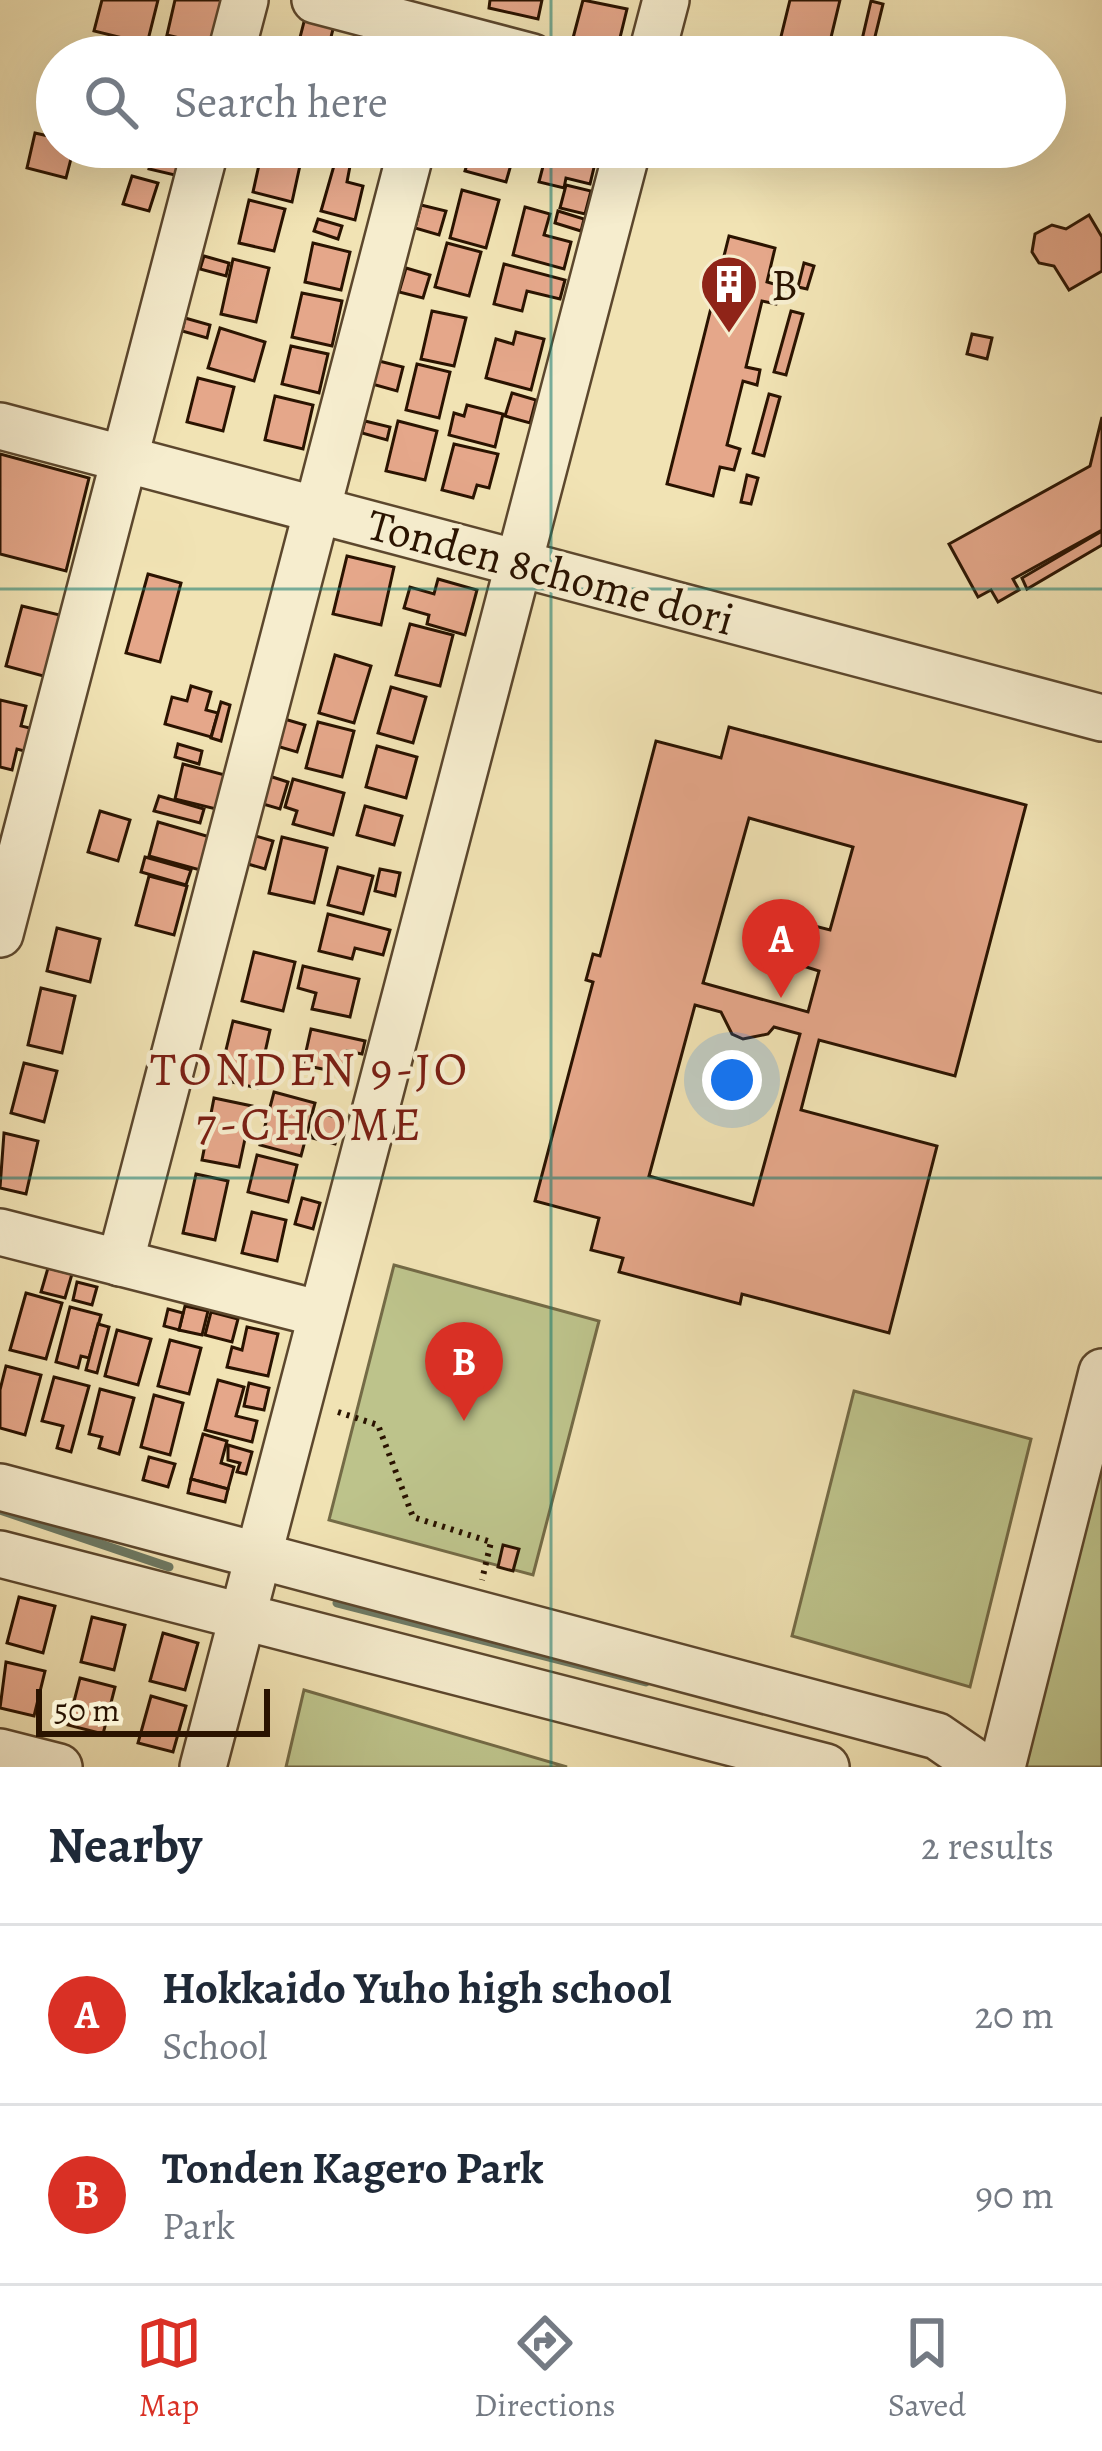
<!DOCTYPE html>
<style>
body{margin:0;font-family:Alegreya,serif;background:#f2f2f3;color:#1f2937}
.scale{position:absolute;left:36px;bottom:30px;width:234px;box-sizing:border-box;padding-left:12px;border:6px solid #2a1300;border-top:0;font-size:33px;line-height:42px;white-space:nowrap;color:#2a1300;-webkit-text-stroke:9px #f6edce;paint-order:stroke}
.you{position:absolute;left:732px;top:1080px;width:42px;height:42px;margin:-30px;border:9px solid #fff;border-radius:50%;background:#1a73e8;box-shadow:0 0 0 18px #1a73e833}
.badge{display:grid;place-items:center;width:78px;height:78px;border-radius:50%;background:#d93025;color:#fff;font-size:39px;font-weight:700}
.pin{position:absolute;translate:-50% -99px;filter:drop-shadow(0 3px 6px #0008)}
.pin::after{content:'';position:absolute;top:63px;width:42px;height:36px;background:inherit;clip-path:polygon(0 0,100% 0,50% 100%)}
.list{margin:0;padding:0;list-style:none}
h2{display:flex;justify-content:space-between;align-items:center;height:156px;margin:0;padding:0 48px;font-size:51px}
h2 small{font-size:39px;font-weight:400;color:#747a83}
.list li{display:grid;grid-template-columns:78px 1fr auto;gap:36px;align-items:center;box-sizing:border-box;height:180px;padding:0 48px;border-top:3px solid #e0e1e3}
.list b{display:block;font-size:45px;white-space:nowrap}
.list p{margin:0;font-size:39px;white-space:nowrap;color:#747a83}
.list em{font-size:39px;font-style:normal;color:#747a83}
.icon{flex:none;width:66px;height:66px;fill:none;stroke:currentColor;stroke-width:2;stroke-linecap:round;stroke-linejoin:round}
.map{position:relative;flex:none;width:1102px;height:1767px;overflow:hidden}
.search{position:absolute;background:#fff;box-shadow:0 12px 48px #0002;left:36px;right:36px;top:36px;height:132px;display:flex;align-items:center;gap:30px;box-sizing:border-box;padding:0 42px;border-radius:66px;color:#747a83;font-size:45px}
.sheet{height:516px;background:#fff}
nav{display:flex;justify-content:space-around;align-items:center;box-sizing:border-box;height:168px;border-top:3px solid #e0e1e3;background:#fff;font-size:33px;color:#747a83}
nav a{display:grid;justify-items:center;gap:6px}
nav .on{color:#d93025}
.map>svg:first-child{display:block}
</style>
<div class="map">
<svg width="1102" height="1767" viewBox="0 0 1102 1767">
<rect width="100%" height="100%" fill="#f1e3b4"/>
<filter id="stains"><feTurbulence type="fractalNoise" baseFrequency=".00167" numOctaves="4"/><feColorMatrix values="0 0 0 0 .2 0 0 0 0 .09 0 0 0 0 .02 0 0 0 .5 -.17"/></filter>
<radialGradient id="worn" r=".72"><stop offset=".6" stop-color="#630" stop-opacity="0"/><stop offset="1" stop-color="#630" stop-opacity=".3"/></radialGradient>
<!-- green -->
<g fill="#bdc38b" stroke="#746b46" stroke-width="3">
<path d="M394,1265L599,1321L533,1575L329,1520Z"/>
<path d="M854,1391L1031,1439L970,1687L792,1636Z"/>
<path d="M1102,1438V1767H1011Z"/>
<path d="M304,1690L567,1767H286Z"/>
</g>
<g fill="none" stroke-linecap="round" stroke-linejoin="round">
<!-- stream -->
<g stroke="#6e7a64" stroke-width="9">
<path d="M0,1510L169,1567"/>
<path d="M337,1603L646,1682"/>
</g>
</g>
<!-- building -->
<g fill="#e5a78a" stroke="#2a1300" stroke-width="3" fill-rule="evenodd">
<path d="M102,0H158L147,44L94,31Z"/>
<path d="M175,0H222L212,46L167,35Z"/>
<path d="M490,0H542L538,19L489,8Z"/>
<path d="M583,0L627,9L617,50L573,38Z"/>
<path d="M790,0H840L828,50L841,53L840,57H776Z"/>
<path d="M871,1L883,4L870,57H858Z"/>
<path d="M305,18L334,25L326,57H295Z"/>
<path d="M368,32L410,45L407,57H361Z"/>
<path d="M167,37L210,50L207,57H161Z"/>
<path d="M47,80L57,82V107L41,103Z"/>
<path d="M35,133L57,138V147H74L66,178L27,168Z"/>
<path d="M155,147H186L179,176L149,169Z"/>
<path d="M263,147H304L292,202L253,192Z"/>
<path d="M341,147H373L369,163L339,155Z"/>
<path d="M472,147H516L506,182L465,171Z"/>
<path d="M548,147L597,155L590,184L566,178L564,188L539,182Z"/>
<path d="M335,162L350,166L347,182L363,186L355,220L321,211Z"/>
<path d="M132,176L158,183L149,211L123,204Z"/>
<path d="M566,185L591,191L585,214L560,208Z"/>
<path d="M462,190L499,200L486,248L450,238Z"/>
<path d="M249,200L285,209L274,251L239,243Z"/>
<path d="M421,205L446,211L439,235L415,228Z"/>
<path d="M525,207L550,214L544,235L571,242L564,269L513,255Z"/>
<path d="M558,211L584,219L581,231L555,223Z"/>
<path d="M1089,215L1102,237V271L1069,290L1054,266L1039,263L1032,252L1035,234L1052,225L1066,229Z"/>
<path d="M318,219L342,226L338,239L314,231Z"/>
<path d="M729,236L775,248L767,282L781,286L776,304L762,301L746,367L760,370L757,385L743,381L727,445L740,449L734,470L720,467L713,496L667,484Z"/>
<path d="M313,243L350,252L341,290L305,282Z"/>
<path d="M447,243L481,252L469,296L435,287Z"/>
<path d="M204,256L229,263L226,276L200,269Z"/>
<path d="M233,259L269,268L256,322L221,314Z"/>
<path d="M804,263L814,266L807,289L798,287Z"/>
<path d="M504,264L565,280L560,299L527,291L522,311L494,304Z"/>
<path d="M406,268L430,275L423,298L399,292Z"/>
<path d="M302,293L342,301L332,346L292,337Z"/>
<path d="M432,311L466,318L454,366L421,359Z"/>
<path d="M791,311L803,314L786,375L774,372Z"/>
<path d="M185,318L210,325L207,338L182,331Z"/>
<path d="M220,328L265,342L254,381L208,368Z"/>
<path d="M516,332L544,339L531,390L486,378L496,339L513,344Z"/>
<path d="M972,334L992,338L987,359L967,354Z"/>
<path d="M291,346L328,354L319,393L282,384Z"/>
<path d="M379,361L403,367L397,391L372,384Z"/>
<path d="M417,364L450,372L439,418L406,410Z"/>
<path d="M198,378L234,387L223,431L187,422Z"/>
<path d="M512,393L536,400L530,423L505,416Z"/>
<path d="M769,394L780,397L764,456L753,453Z"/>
<path d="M275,396L313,405L303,449L265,440Z"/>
<path d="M467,405L503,414L495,447L449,435L454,413L464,416Z"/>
<path d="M1102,417V530L1013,579L1019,590L998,602L991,590L978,597L949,544L1090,466Z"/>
<path d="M365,421L390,427L387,440L362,433Z"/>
<path d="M398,421L437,431L425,480L386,471Z"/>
<path d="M454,444L498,454L489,488L477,485L473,498L442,490Z"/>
<path d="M0,454L89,478L66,571L0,554Z"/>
<path d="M747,475L758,478L751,504L741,502Z"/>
<path d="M1102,531V545L1027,589L1022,578Z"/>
<path d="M347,556L394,567L381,625L333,614Z"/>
<path d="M148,574L181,583L160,662L126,653Z"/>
<path d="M438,579L477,590L465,635L427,624L429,615L404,608L410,587L434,594Z"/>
<path d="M22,606L64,616L47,677L6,666Z"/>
<path d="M410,624L453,635L440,686L396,675Z"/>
<path d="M335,655L371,666L354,723L319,713Z"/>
<path d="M191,686L211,692L206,710L218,713L211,737L165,724L172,697L187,701Z"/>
<path d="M391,687L426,697L413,743L378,733Z"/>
<path d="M0,700L26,706L21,726L34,729L28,752L17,749L12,770L0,767Z"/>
<path d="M221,702L230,705L221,741L211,738Z"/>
<path d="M281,718L305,725L297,752L273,745Z"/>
<path d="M318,722L354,731L342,777L306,768Z"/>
<path d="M729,727L1026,805L955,1076L819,1040L801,1110L937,1146L889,1333L742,1294L740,1304L619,1272L623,1258L591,1250L599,1218L535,1201L593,982L586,980L593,954L600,956L656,741L721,758ZM749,818L853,847L830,930L811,925L800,965L819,971L808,1012L703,983ZM695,1005L721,1012L732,1034L743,1039L768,1034L774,1027L800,1034L753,1205L649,1176Z"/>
<path d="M178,744L202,751L199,764L175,757Z"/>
<path d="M377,746L417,757L406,798L366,787Z"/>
<path d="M183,764L225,775L216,809L175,799Z"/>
<path d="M263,774L288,782L280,809L256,802Z"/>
<path d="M293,779L344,793L333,835L293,824L297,811L285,807Z"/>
<path d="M159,796L204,809L200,823L154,811Z"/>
<path d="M365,806L402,816L394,845L357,835Z"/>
<path d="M100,811L130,820L118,861L88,852Z"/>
<path d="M158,822L210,837L200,870L149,856Z"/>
<path d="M249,834L273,841L265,869L241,862Z"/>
<path d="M282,837L327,848L314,903L269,893Z"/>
<path d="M145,857L191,870L186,885L141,872Z"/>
<path d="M338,867L373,876L363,914L328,905Z"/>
<path d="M380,869L400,873L395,896L375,891Z"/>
<path d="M149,876L187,886L174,935L136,925Z"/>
<path d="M328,914L390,930L383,955L355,948L352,959L319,951Z"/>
<path d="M57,928L100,939L90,982L47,971Z"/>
<path d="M254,952L295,962L283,1011L242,1001Z"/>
<path d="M303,966L359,979L350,1017L312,1009L316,993L298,988Z"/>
<path d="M41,988L75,996L62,1053L28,1045Z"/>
<path d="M233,1021L270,1030L257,1088L219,1079Z"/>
<path d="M311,1029L365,1041L362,1054L347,1051L342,1073L303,1065Z"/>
<path d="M24,1063L57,1071L44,1122L11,1113Z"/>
<path d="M274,1092L315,1103L301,1156L260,1145Z"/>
<path d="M214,1098L252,1106L239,1167L202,1160Z"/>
<path d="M318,1112L342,1119L335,1144L312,1138Z"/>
<path d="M4,1133L38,1141L26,1194L0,1188Z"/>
<path d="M257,1155L297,1165L288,1202L248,1192Z"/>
<path d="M196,1174L228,1181L215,1240L183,1233Z"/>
<path d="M302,1198L320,1203L313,1229L295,1224Z"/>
<path d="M252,1212L286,1220L277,1261L242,1253Z"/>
<path d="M48,1268L72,1274L65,1298L41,1292Z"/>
<path d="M77,1282L97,1287L92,1305L73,1300Z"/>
<path d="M26,1293L62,1303L46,1359L10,1350Z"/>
<path d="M185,1306L208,1311L202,1335L179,1330Z"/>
<path d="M70,1307L101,1315L89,1358L81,1356L78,1368L56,1362Z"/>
<path d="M168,1309L183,1313L179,1330L164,1326Z"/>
<path d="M211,1312L238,1319L232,1342L205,1335Z"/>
<path d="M98,1324L109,1327L97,1373L86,1370Z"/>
<path d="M247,1327L278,1334L268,1376L227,1367L232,1347L242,1350Z"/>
<path d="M117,1330L151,1339L138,1385L105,1376Z"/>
<path d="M170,1340L201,1348L189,1394L158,1386Z"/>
<path d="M6,1366L41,1375L25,1435L0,1428V1390Z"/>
<path d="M54,1377L89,1386L71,1452L57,1448L63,1426L42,1421Z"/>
<path d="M218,1380L244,1387L236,1416L257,1421L252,1442L205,1430Z"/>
<path d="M249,1383L269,1388L264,1410L244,1406Z"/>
<path d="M100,1389L134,1398L119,1454L99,1448L102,1437L89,1434Z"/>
<path d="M154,1395L183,1403L170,1455L141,1447Z"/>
<path d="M203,1434L227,1441L221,1463L234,1467L228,1489L191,1479Z"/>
<path d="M228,1445L252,1452L246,1474L237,1472L240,1463L228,1460Z"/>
<path d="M149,1457L175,1464L168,1487L143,1480Z"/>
<path d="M191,1479L228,1489L225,1502L188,1493Z"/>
<path d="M503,1545L519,1549L513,1571L498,1567Z"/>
<path d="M19,1597L55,1606L43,1653L7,1643Z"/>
<path d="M92,1617L125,1625L114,1670L81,1662Z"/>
<path d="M163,1633L198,1643L185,1690L150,1681Z"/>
<path d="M6,1662L45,1671L34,1716L0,1708Z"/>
<path d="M80,1678L115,1687L103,1734L68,1725Z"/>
<path d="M151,1696L186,1706L173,1752L138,1743Z"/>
</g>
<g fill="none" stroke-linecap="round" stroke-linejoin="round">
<defs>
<g id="minor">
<path d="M315,0L532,57"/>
<path d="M230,57L245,0"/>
<path d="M651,57L666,0"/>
<path d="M0,426L1102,718"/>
<path d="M0,934L206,147"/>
<path d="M0,1232L321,1314"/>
<path d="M120,1263L412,147"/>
<path d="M0,1487L937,1736L982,1767"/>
<path d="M0,1554L826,1767"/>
<path d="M0,1752L59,1767"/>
<path d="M203,1767L628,147"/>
<path d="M1002,1767L1102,1372"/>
</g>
</defs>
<!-- minor casing -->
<use href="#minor" stroke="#5c472d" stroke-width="50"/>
<!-- path -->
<path stroke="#2a1300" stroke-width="6" stroke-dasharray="3 6" stroke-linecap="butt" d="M338,1412L378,1425L413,1517L491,1542L482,1580"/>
<!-- minor -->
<use href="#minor" stroke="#f6edce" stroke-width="45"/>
</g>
<!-- grid -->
<path fill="none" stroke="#0f766e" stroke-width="3" stroke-opacity="0.55" d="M551,0V57M551,147V1767M0,589H1102M0,1178H1102"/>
<!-- icons -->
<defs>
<symbol id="building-pin" viewBox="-11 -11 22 30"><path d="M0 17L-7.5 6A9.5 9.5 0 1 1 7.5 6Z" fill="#8f2418" stroke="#f6edce"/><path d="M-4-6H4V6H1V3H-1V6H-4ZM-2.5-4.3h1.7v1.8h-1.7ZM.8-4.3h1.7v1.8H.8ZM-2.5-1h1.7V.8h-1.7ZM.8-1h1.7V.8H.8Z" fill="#fff"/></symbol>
</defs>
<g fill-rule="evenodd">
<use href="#building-pin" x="696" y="251" width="66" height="90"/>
</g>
<g text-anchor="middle" stroke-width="9" stroke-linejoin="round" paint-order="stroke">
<!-- poi labels -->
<g font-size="45" fill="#2a1300" stroke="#f6edce" text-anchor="start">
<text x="771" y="300">B</text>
</g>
<!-- street labels -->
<g font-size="45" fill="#2a1300" stroke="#f6edce">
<text transform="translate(551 571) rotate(15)" y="16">Tonden 8chome dori</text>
</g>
<!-- neighbourhood labels -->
<g font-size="48" letter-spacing="3" fill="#7a1f14" stroke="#f6edce">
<text x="310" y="1085">TONDEN 9-JO<tspan x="310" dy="55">7-CHOME</tspan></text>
</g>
</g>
<rect width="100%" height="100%" filter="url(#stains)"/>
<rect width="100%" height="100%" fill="url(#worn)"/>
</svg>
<div class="scale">50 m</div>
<div class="you"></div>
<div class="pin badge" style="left:781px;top:998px">A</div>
<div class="pin badge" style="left:464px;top:1421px">B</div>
<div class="search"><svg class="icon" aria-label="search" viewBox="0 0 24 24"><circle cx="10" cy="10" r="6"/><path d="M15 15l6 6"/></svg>Search here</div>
</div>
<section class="sheet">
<h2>Nearby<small>2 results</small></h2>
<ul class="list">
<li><span class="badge">A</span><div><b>Hokkaido Yuho high school</b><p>School</p></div><em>20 m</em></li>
<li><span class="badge">B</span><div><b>Tonden Kagero Park</b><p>Park</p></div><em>90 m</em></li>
</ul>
</section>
<nav>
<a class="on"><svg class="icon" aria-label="map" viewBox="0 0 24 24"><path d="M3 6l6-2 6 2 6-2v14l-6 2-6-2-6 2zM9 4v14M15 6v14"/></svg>Map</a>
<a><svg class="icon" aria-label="directions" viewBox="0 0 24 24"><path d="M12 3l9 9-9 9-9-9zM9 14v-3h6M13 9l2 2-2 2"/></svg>Directions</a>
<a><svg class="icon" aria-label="saved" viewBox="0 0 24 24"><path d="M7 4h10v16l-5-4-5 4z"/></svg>Saved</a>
</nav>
